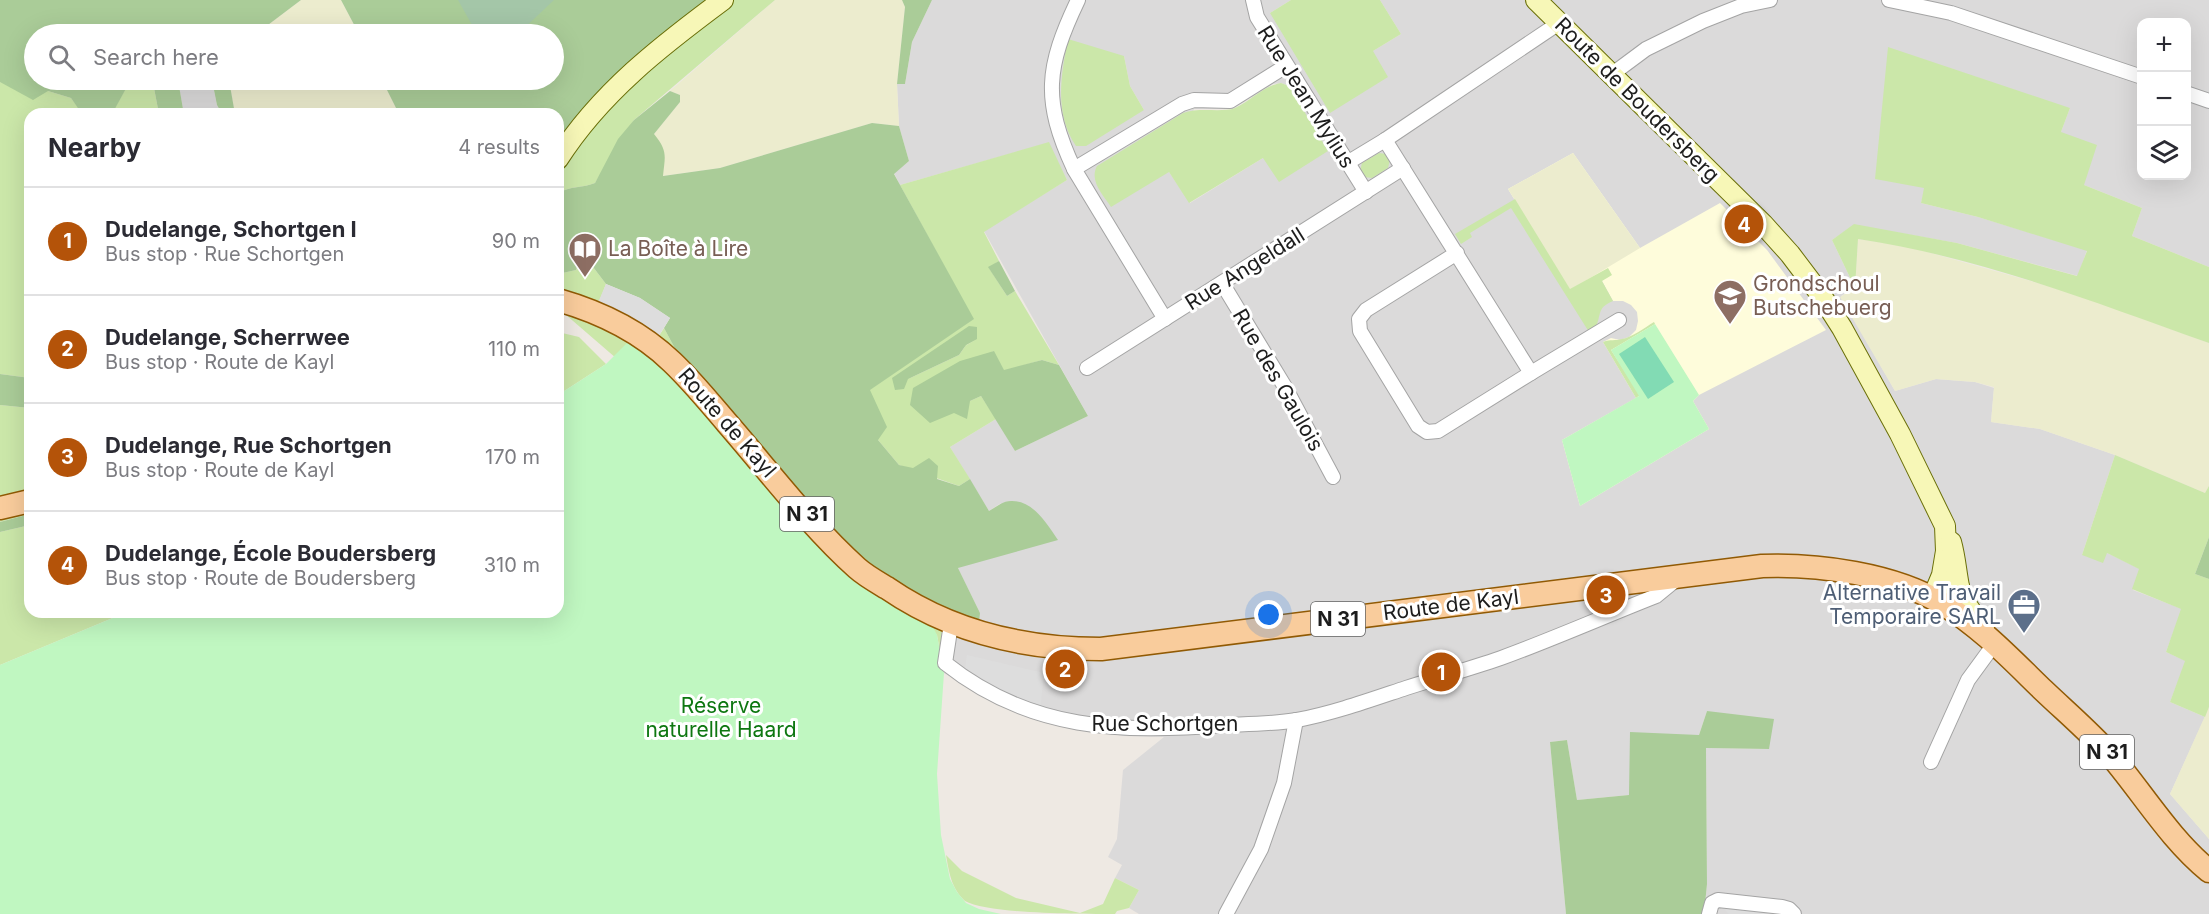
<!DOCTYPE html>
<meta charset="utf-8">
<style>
body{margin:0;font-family:Inter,sans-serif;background:#f2f2f3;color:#2b2b33}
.controls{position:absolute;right:18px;top:18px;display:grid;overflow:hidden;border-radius:12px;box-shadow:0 6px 24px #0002}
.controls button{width:54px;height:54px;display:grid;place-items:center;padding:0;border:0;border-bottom:2px solid #e1e1e2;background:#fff;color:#2b2b33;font:30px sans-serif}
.you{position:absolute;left:1269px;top:615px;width:21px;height:21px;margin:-15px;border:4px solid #fff;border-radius:50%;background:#1a73e8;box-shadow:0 0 0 9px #1a73e833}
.badge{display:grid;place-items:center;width:39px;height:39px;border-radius:50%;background:#b45309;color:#fff;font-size:20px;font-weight:700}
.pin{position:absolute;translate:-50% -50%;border:3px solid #fff;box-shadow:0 2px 6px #0006}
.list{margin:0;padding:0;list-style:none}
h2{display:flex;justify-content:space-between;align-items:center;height:78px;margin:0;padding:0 24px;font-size:26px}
h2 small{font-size:20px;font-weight:400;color:#7c7c81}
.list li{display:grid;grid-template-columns:39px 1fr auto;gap:18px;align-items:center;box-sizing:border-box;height:108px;padding:0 24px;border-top:2px solid #e1e1e2}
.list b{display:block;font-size:22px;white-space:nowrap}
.list p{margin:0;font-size:20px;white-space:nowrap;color:#7c7c81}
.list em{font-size:20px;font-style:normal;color:#7c7c81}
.icon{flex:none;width:33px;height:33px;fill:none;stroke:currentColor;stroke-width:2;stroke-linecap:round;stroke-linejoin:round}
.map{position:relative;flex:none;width:2209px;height:914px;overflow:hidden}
.search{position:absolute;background:#fff;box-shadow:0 6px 24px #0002;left:24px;top:24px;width:540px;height:66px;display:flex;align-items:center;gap:15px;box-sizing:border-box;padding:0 21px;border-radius:33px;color:#7c7c81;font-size:22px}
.panel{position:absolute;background:#fff;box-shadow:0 6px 24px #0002;left:24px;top:108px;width:540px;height:510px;border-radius:18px}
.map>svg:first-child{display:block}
</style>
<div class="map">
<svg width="2209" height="914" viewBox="0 0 2209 914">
<rect width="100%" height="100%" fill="#eee9e3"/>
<!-- residential -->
<g fill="#dbdada" fill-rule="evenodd">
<path d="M932,0H1291L1270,13L1373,51L1401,34L1380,0H2209V267L2132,236L2142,208L2084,185L2061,132L2070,108L1925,188L1921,203L1978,217L2087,250L2078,276L1957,243L1854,225L1832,240L1855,288L1841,296L1895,391L1936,379L1975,382L1994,388L1991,422L2040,429L2115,455L2082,555L2107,553L2140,569L2133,590L2182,609L2166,652L2186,661L2170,702L2205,717L2170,794L2209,839V914H1704L1707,884L1706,748L1768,749L1707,711L1699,735L1629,795L1577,800L1567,740L1550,742L1566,914H1139L1129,908L1139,890L1115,878L1122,865L1108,857L1117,839L1123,770L1164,737L1124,736L1077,729L1038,719L1007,708L944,673L947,645L980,613L958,569L1001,503L989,511L950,447L996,419L1015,451L1088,416L984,231L1067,180L1048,143L900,185L894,173L909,161L899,126L897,84H905L912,42ZM2142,22H2186V176H2142ZM1124,56L1130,86L1144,110L1063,113ZM1281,83L1289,86L1263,158L1190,203L1169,172L1194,109H1233L1273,84Z"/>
<path d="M79,25H140L166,34H63Z"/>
<path d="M176,80H212L217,105L222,114H182L183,109L178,81Z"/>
</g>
<!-- education -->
<path fill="#fefcdb" d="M1573,153L1640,248L1720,203L1767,250L1826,330L1699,395L1693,401L1709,429L1580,506L1562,440L1636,398L1603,342L1611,338L1620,340L1629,337L1636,330L1638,321L1637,312L1631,305L1623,301H1613L1602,281L1570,290L1508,189Z"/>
<!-- farmland -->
<g fill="#ececce">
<path d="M301,0H341L359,34H256Z"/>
<path d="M775,0H902L905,7L897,84L899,126L872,123L720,168L662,176L654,134L680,102V95L670,91Z"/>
<path d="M229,80H382L399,114H235Z"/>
<path d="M1573,153L1640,248L1570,290L1508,189Z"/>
<path d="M1858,239L1906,246L2069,292L2209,343V486L2205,493L2115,455L2040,429L1991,422L1994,387L1975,382L1936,379L1895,391L1840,297L1855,288Z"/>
<path d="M2209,707V839L2170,794Z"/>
</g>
<!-- grass -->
<g fill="#cbe7a9" fill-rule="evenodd">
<path d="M723,0H775L634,120L595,183C583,188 570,186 558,193V148Z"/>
<path d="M1291,0H1380L1401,34L1373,51L1388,77L1330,113L1270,13Z"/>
<path d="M1068,39L1124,56L1130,86L1144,110L1086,146H1076C1054,113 1061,75 1068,39Z"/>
<path d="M1888,47L2070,108L2061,132L2097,145L2084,185L2142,208L2132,236L2209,267V343C2094,302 1979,257 1858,239L1855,288L1832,240L1854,224L1957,243L2077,276L2087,251L1978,217L1921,203L1924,188L1875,179Z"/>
<path d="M0,82L48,91L71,98L81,111L111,114L128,85L154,88L159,114H30V378L0,374Z"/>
<path d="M1281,83L1289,86L1328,151L1279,182L1263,158L1189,203L1169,172L1111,207C1103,195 1089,181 1097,166L1183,113C1199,107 1222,113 1235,108C1251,101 1263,86 1281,83Z"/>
<path d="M1049,142L1067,180L984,232L999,261L989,268L1007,296L1015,291L1059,365L1042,360L1004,371L993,351L970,401L981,396L996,419L950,447L970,479L959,486L899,465L878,440L869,390L973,319L900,185ZM977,339L966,345L959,355L908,379Z"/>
<path d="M1379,153L1386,154L1390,160L1388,168L1372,178L1364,177L1360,171L1362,163Z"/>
<path d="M1515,199L1570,289L1608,268L1612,275L1602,281L1613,301C1597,308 1602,312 1596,327L1589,332L1511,208L1470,233L1472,237L1461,244L1455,234Z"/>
<path d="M589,230L590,263L606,284L595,312L653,345L664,328L679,356L954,613L947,645L944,673L937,635L558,308V274L576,270Z"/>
<path d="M1654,322L1655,324L1611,350L1640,395L1636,398L1603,342C1611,339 1615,341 1622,339C1633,337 1644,328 1654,322Z"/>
<path d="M558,332L579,337L606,364L558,395Z"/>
<path d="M0,405L30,408V514L0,522Z"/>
<path d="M2115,455L2205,493L2209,486V537L2195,574L2209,579V707L2205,717L2170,702L2185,661L2166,652L2181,609L2132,589L2139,569L2107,553L2103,563L2082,555Z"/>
<path d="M30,525V612H127L0,665V532Z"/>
<path d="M946,855L962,871L1016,898L1080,913L1103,904L1115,878L1139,890L1129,908L1117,911L1115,914C1082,914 987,914 965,901C951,888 949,872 946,855Z"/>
</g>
<!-- forest -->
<g fill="#aacc98">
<path d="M0,0H301L256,34H166L140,25H79L63,34H34V80H178L183,109L182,114H159L154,88L128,85L112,114L80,111L71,98L48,91L33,100L0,82Z"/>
<path d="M341,0H723L558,148V114H399L382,80H554V34H359Z"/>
<path d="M902,0H932L912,42L905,84H897L905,7Z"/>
<path d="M212,80H229L235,114H222L217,105Z"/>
<path d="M670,91L680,95V102L654,134C668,151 665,156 663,176L720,168L872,123L899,126L909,161L894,174L974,319L870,390L887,427L878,440L899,465L913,468L929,458L938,466L937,479L959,486L970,479L989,511C996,507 1003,501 1011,501C1033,500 1047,524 1058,540L958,568L980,613L979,622L954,613L911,593L864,562L829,526L679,356L664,328L670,318L640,298L606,284L590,263L589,233L576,270L558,274V193C570,186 583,188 595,183L618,139L634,120Z"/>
<path d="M999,261L1015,291L1007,296L988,267Z"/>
<path d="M969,326L977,327V339L966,345L959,355L908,379L904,389L895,390L892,378Z"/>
<path d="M994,351L1004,370L1042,360L1059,365L1088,416L1015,451L981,396L970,401L967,419L954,413L930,423L910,405L913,388L960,361Z"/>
<path d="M0,374L30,378V408L0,405Z"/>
<path d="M30,514V525L0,532V522Z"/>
<path d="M2209,537V579L2195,574Z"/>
<path d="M1707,711L1774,719L1769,749L1706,748L1707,884L1704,914H1566L1550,742L1567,740L1577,800L1629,795L1630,732L1699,735Z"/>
</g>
<!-- cemetery -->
<path fill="#a4c6a8" d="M458,0H554L518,34H477Z"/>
<!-- park -->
<g fill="#c0f7c1">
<path d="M1655,324L1699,395L1693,401L1709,429L1580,506L1562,440L1639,396L1611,350Z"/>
<path d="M631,339L667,366L817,541L931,623L937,635L944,673L937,774L941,835L950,879L957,892L966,903L979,909L1001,914H0V665L127,612H558V395L606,364Z"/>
</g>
<!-- pitch -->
<path fill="#82dbb4" d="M1645,337L1674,382L1648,399L1619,354Z"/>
<!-- parking -->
<g fill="#ddd">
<path d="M606,284L640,298L670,318L653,345L594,312Z"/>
<path d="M967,655L1044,673L1040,710L1009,696L965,668Z"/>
<path d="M1733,904L1781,911L1777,914H1729L1725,910Z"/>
</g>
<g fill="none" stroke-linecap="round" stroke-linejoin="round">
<defs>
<g id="street">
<path d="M1078,0C1046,67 1042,100 1074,169L1165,319"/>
<path d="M1253,0L1257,17L1366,192"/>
<path d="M1889,0L1951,13L2142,77"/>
<path d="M1611,75L1646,49L1703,21L1741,6L1770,0"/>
<path d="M2186,93L2209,101"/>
<path d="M1385,140L1531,373L1438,431L1427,432L1418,426L1360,331L1359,319L1366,310L1457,253"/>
<path d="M1347,163L1385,140L1559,23"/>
<path d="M1074,169L1182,104L1194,100L1230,101L1286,66"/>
<path d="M1222,283L1285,387L1333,477"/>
<path d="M1087,368L1403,168"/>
<path d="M1531,373L1619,320"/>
<path d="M951,624L945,663C1030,731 1121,733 1225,725C1248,724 1273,724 1297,720C1334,713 1370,700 1406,688C1437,678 1469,669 1501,658C1553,639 1605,616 1656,596L1678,578"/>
<path d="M1931,762L1968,680L1995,643"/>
<path d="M1226,914L1261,849L1284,783L1296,720"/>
<path d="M1709,914L1712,903L1718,900L1782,907L1789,909L1794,914"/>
</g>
<g id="secondary">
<path d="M1536,0L1763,224L1790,254L1821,295L1842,328L1900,434L1945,526L1946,551L1942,575L1937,587L1941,603L1960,589"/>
<path d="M558,159C600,93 661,46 723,0"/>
<path d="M1951,542C1956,560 1956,574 1960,591C1964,604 1975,617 1984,628"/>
</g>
<g id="primary">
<path d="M558,300C600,312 641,332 672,362C692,381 709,402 727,423C768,470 811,527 857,568C866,576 877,582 887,588C951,632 1024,649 1101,649L1762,566C1818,564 1894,574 1943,604C1981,627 2011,659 2043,690C2066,712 2091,733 2112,757C2144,795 2170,839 2209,871"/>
<path d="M0,508L30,501"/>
</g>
</defs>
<!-- street casing -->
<use href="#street" stroke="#a4a4a4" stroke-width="16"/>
<!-- secondary casing -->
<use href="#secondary" stroke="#6a6f08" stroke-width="22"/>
<!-- primary casing -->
<use href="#primary" stroke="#915a04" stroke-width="25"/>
<!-- street -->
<use href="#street" stroke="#fff" stroke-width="14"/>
<!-- secondary -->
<use href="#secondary" stroke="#f7f7b7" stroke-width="20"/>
<!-- primary -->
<use href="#primary" stroke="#f9cc9c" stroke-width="22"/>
</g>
<!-- icons -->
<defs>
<symbol id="library-pin" viewBox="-11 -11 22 30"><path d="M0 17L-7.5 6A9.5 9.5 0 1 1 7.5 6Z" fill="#8d6e63" stroke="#fff"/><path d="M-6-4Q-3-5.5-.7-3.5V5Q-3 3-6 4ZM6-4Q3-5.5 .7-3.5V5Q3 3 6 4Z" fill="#fff"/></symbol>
<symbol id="school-pin" viewBox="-11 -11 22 30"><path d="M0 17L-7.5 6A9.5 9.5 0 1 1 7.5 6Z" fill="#8d6e63" stroke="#fff"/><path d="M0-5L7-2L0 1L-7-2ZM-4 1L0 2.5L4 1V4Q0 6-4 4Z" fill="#fff"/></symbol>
<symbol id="office-pin" viewBox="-11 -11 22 30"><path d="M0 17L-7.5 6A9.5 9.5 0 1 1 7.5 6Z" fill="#5c6f8a" stroke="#fff"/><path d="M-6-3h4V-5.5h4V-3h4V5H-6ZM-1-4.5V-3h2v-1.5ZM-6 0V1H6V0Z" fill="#fff"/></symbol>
</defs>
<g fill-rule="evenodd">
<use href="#library-pin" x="566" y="230" width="38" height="52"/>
<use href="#school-pin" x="1711" y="277" width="38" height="52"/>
<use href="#office-pin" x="2005" y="586" width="38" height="52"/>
</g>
<g text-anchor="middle" stroke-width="6" stroke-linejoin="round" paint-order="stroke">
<!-- shield labels -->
<g fill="#fff" stroke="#616161" stroke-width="1.5">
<rect x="780" y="497" width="54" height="34" rx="4.5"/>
<rect x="1311" y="602" width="54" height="34" rx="4.5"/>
<rect x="2080" y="735" width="54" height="34" rx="4.5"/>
</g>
<g font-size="20" font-weight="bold" fill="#1d1d1d">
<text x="807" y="521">N 31</text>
<text x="1338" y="626">N 31</text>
<text x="2107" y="759">N 31</text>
</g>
<!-- street labels -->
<g font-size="21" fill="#1d1d1d" stroke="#fff">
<text transform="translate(1306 97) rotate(58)" y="7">Rue Jean Mylius</text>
<text transform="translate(1637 100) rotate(45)" y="7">Route de Boudersberg</text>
<text transform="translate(1245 269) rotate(-32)" y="7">Rue Angeldall</text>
<text transform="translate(1278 380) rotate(60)" y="7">Rue des Gaulois</text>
<text transform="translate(727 423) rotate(49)" y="7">Route de Kayl</text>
<text transform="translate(1451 605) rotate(-7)" y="7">Route de Kayl</text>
<text x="1165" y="731">Rue Schortgen</text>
</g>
<!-- education labels -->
<g font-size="21" fill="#785e54" stroke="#fff" text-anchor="start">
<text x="608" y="256">La Boîte à Lire</text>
<text x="1753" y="291">Grondschoul<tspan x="1753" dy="24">Butschebuerg</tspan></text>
</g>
<!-- service labels -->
<g font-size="21" fill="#4e5e75" stroke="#fff" text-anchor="end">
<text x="2001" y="600">Alternative Travail<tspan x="2001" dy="24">Temporaire SARL</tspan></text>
</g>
<!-- park labels -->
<g font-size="21" fill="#0e7711" stroke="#fff">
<text x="721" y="713">Réserve<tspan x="721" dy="24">naturelle Haard</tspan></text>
</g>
</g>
</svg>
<div class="controls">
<button>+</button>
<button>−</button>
<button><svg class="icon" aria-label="layers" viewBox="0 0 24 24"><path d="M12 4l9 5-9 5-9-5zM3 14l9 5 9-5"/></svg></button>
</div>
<div class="you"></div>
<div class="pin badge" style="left:1441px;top:672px">1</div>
<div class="pin badge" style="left:1065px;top:669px">2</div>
<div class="pin badge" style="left:1606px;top:595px">3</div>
<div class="pin badge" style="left:1744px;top:224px">4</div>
<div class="search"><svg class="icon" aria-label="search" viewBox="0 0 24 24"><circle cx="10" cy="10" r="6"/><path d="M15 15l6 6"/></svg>Search here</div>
<section class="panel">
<h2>Nearby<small>4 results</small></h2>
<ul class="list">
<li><span class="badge">1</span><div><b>Dudelange, Schortgen I</b><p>Bus stop · Rue Schortgen</p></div><em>90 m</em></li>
<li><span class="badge">2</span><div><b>Dudelange, Scherrwee</b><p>Bus stop · Route de Kayl</p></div><em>110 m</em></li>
<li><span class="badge">3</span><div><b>Dudelange, Rue Schortgen</b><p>Bus stop · Route de Kayl</p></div><em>170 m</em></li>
<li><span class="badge">4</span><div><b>Dudelange, École Boudersberg</b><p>Bus stop · Route de Boudersberg</p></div><em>310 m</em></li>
</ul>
</section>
</div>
